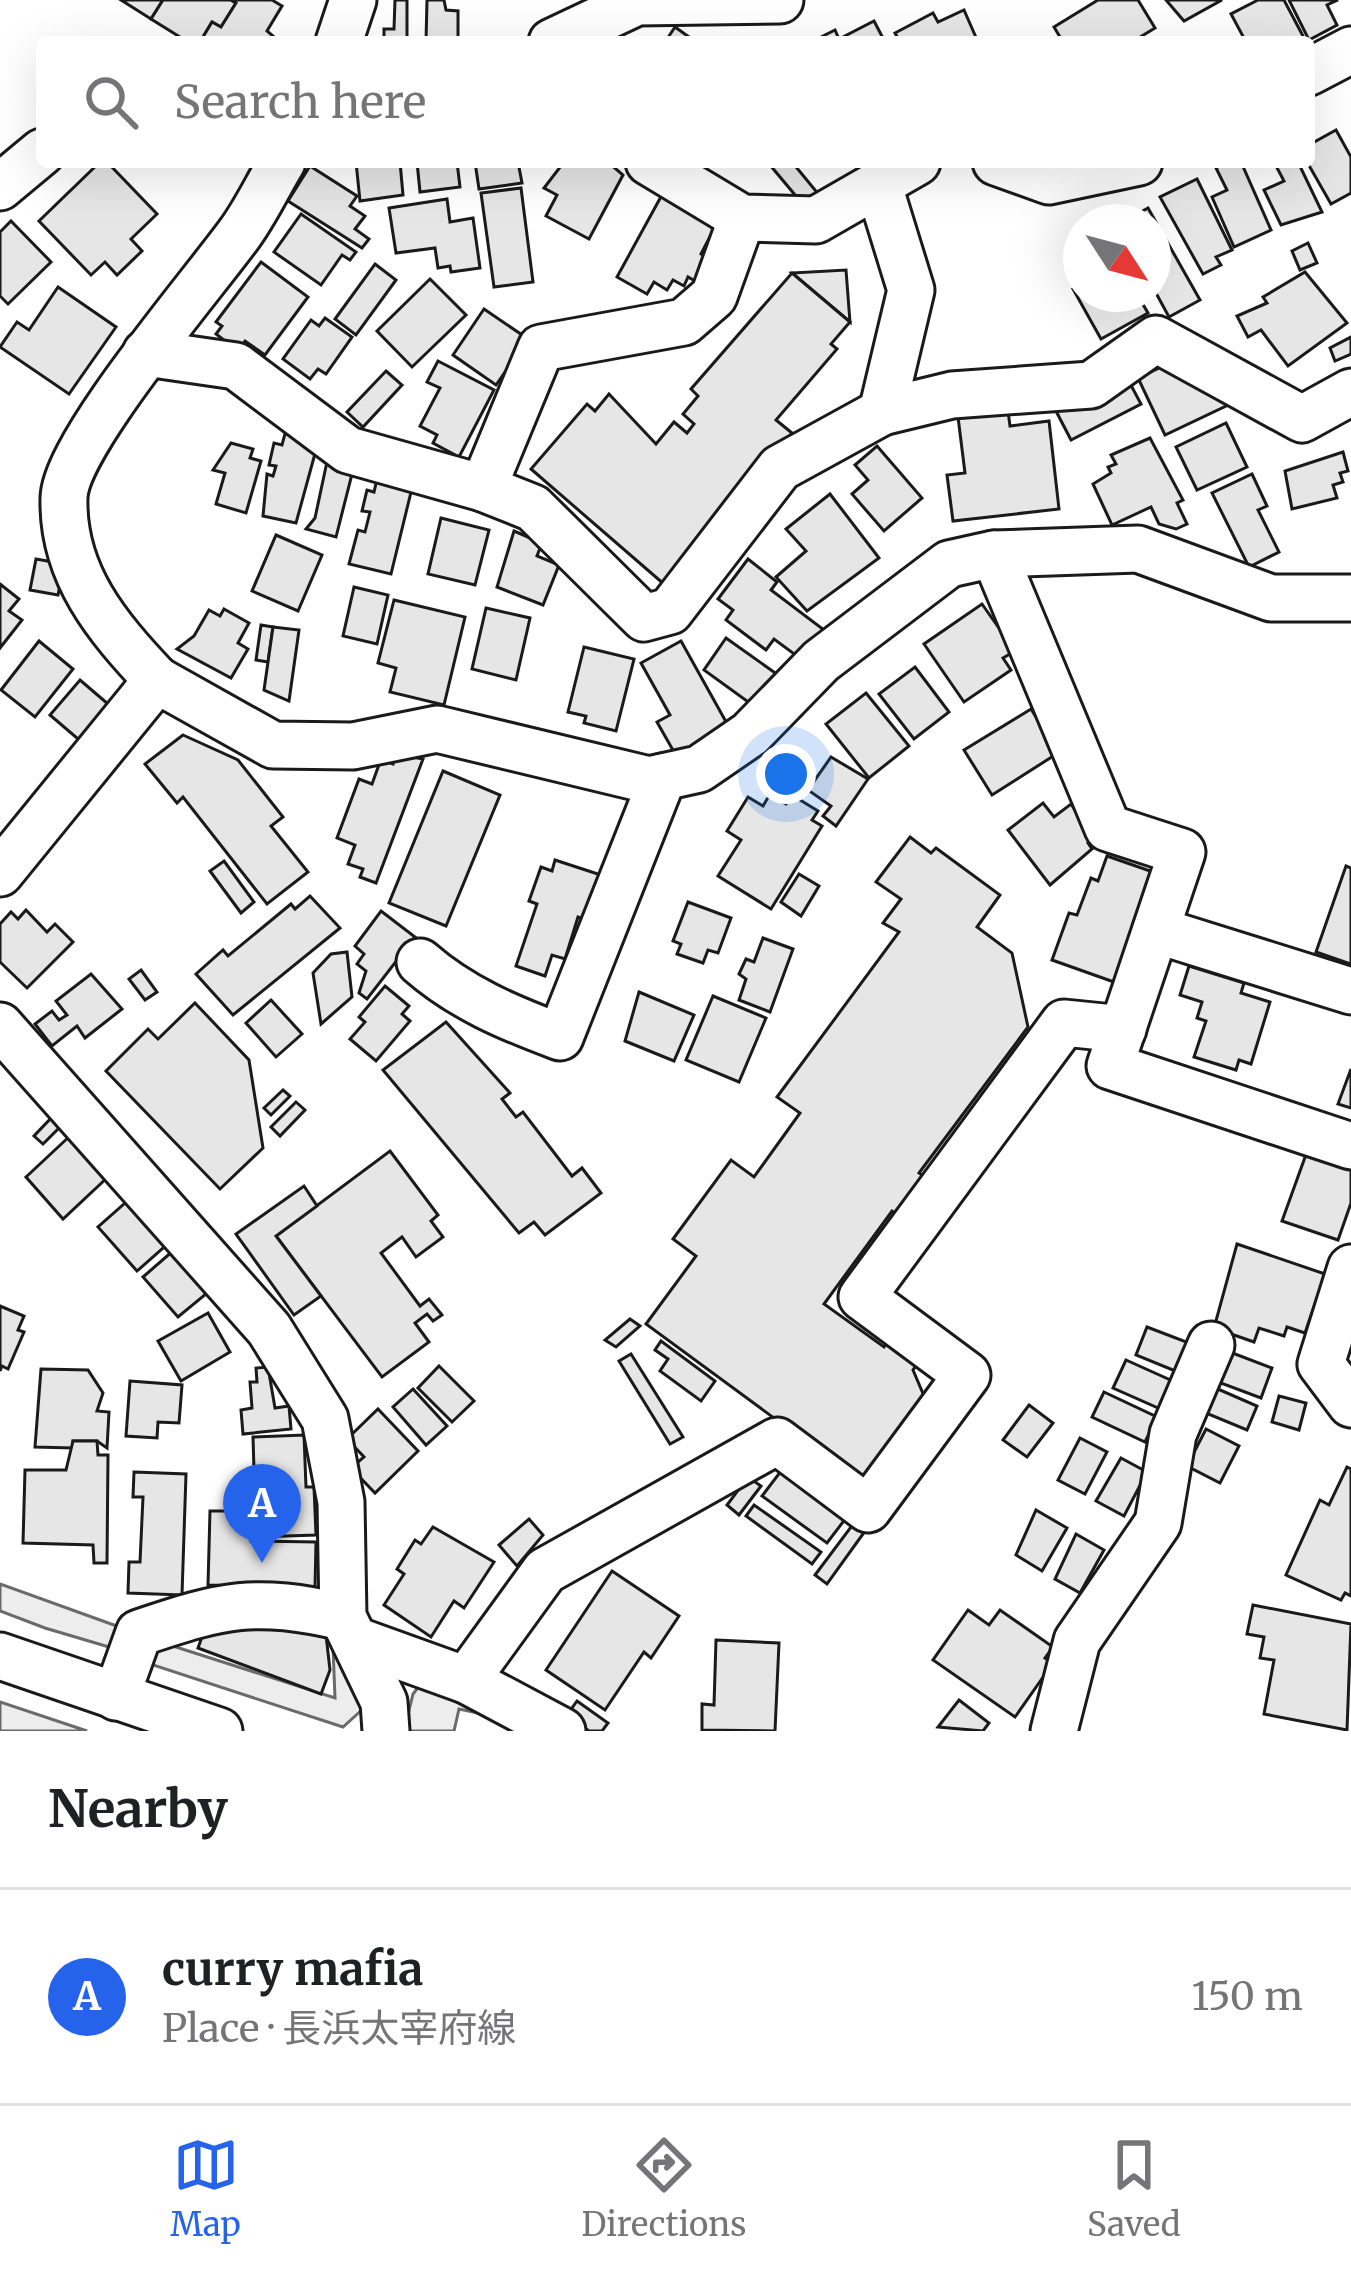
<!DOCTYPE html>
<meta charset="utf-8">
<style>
body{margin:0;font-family:Merriweather,"Noto Sans JP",serif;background:#f6f6f6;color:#202124}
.compass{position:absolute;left:1063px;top:204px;width:108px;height:108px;border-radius:50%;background:#fff;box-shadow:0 12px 48px #0002;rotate:126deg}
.you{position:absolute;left:786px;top:774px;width:42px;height:42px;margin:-30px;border:9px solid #fff;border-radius:50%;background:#1a73e8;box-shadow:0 0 0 18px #1a73e833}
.badge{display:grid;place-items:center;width:78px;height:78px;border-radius:50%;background:#2563eb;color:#fff;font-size:39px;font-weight:700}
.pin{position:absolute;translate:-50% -99px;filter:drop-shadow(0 3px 6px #0008)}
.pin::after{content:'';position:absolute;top:63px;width:42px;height:36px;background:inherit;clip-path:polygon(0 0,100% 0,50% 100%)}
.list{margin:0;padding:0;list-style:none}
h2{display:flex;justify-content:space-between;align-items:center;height:156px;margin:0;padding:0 48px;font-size:51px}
h2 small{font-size:39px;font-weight:400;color:#757577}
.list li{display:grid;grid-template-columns:78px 1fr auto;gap:36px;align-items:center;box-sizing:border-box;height:216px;padding:0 48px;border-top:3px solid #e0e0e0}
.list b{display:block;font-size:45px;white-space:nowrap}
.list p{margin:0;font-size:39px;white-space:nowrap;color:#757577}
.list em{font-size:39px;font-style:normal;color:#757577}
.icon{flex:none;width:66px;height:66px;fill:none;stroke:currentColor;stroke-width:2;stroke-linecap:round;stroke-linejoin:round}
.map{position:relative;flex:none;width:1351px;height:1731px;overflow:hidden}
.search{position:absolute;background:#fff;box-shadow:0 12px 48px #0002;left:36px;right:36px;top:36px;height:132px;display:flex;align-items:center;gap:30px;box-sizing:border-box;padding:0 42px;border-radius:12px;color:#757577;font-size:45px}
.sheet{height:372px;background:#fff}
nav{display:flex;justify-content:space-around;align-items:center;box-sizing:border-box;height:168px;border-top:3px solid #e0e0e0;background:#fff;font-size:33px;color:#757577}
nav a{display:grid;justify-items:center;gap:6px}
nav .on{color:#2563eb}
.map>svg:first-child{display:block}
</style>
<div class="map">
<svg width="1351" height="1731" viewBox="0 0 1351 1731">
<rect width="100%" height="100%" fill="#fff"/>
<!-- built -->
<g fill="#ededed" stroke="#6a6a6a" stroke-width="3">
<path d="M0,1584L125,1629L109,1647L45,1628L0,1611Z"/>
<path d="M151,1639L335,1698L333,1648L365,1707L343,1727L153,1665Z"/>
<path d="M423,1681L516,1721L459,1709L454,1731H404L413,1694Z"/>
<path d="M0,1702L87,1731H0Z"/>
</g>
<!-- building -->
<g fill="#e6e6e6" stroke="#1a1a1a" stroke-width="3">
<path d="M121,0H163L151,19Z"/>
<path d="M163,0H231L236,3L221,27L212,22L200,42H188L151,19Z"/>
<path d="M231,0H272L282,6L267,31L273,36L269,42H200L212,22L221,27L236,3Z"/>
<path d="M395,0H407V42H384V29H394Z"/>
<path d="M427,0H444L446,10L458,11V42H426Z"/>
<path d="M1098,0H1138L1155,28L1132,42H1063L1054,27Z"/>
<path d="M1166,0H1222L1184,21Z"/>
<path d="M1258,0H1284L1304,38L1246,42L1231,14Z"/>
<path d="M1289,0H1338L1327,5L1337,25L1309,40Z"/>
<path d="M964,10L978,42H900L895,33L933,13L938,22Z"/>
<path d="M874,21L885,42L813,41L835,30L839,39Z"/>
<path d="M675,27L696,42H665Z"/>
<path d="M1336,130L1351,157V193L1331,204L1307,162L1309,145Z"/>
<path d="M100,162H107L157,214L131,239L142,251L117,275L105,262L91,275L39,221Z"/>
<path d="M356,162H400L403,195L360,201Z"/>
<path d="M417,162H457L460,187L420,192Z"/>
<path d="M475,162H518L522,183L479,189Z"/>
<path d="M564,162H608L623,175L589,239L546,216L557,195L544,188Z"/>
<path d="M773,162H792L820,196L806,208L770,165Z"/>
<path d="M1229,162H1241L1271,230L1234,247L1212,197L1227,190L1216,168Z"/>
<path d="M1274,162H1298L1322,212L1281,225L1264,190L1284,181Z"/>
<path d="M310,166L357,196L350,206L365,216L355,229L369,239L362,248L288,201Z"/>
<path d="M1197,179L1232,250L1216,257L1221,265L1203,274L1160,197Z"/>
<path d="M521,188L533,282L494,287L481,193Z"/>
<path d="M663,193L714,229L701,254L708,258L695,281L688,277L684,286L673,280L667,290L654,282L647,294L617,277Z"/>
<path d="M447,199L450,222L473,218L480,268L451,272L450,266L438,268L435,248L396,253L389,208Z"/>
<path d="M1148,208L1200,300L1169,317L1156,293L1141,301L1148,313L1101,339L1073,289L1081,285V294H1153V222H1123Z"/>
<path d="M301,214L356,252L350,260L342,255L321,285L274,252Z"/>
<path d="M11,221L51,262L8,304L0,296V232Z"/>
<path d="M1308,243L1317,263L1300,270L1292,251Z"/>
<path d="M261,262L308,297L265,355L245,341L238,351L216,334L222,326L216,322Z"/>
<path d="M375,264L396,280L356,335L335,319Z"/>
<path d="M846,270L850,322L792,273Z"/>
<path d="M1305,272L1347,323L1288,366L1261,330L1248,337L1237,316L1267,303L1263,297Z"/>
<path d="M792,273L850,322L831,344L837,349L776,420L792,433L665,585L531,469L587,404L595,411L609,394L656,444L674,422L687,433L694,424L683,414L698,396L691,389Z"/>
<path d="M430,279L466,315L412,367L377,331Z"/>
<path d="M58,287L116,327L69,394L0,347L17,322L29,330Z"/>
<path d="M484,309L528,339L496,385L453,355Z"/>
<path d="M325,318L352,337L326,374L318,369L310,379L283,359L311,320L319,326Z"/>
<path d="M1351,337V354L1335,361L1330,348Z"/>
<path d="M438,361L494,390L459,457L433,443L437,435L420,426L440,388L427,382Z"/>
<path d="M1170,363L1208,368L1226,406L1165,435L1138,378Z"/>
<path d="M386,371L402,385L363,427L347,412Z"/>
<path d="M1125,374L1141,404L1071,440L1056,411Z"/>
<path d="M1008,411L1010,426L1049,421L1059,509L953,521L947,475L965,473L958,417Z"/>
<path d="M1226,423L1247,467L1197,490L1176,447Z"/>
<path d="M286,430L319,439L296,523L263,516L267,474L273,476L276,466L269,465L274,443L282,445Z"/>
<path d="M1150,438L1183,500L1177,503L1187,524L1176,529L1159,524L1151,507L1112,525L1093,484L1111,473L1108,467L1116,464L1111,455Z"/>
<path d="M231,443L253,449L250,458L261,461L246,513L216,504L225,473L213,470Z"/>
<path d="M331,443L353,470L336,537L306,529L315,518Z"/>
<path d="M877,446L922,498L884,531L852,494L868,480L855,465Z"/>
<path d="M1343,452L1348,471L1340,473L1343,482L1333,485L1337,498L1292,509L1285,471Z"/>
<path d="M1252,474L1267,506L1258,510L1279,552L1249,567L1212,493Z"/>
<path d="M377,479L412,488L391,574L349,564L358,530L365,532L370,512L362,511L367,490L374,492Z"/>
<path d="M830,494L879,558L807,611L776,577L806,551L786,529Z"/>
<path d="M441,518L489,530L475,585L428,574Z"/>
<path d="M514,531L542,543L537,556L559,565L543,605L497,587Z"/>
<path d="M276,535L322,555L298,611L252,591Z"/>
<path d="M36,559L64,564L58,595L30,590Z"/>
<path d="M748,559L777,582L771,590L828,633L805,662L774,639L766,650L726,620L733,610L718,599Z"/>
<path d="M0,584L19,599L9,611L22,620L0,648Z"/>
<path d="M354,587L388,595L377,644L343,636Z"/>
<path d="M394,600L465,617L444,705L390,692L396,668L378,663Z"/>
<path d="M982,604L1015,651L1003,658L1011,670L964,702L924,644Z"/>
<path d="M486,608L530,618L516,680L472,669Z"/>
<path d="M224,609L249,623L238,643L248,649L231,678L177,649L194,636L209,610L220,616Z"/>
<path d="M261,625L273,627L268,662L256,660Z"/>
<path d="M273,627L299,630L289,701L264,690Z"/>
<path d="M726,638L788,682L765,714L704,670Z"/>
<path d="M39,641L73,669L35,717L1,690Z"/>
<path d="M681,641L730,729L678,759L657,722L670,715L641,663Z"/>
<path d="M584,647L634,659L616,731L584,723L586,716L568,712Z"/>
<path d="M915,667L949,712L914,739L879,694Z"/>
<path d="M80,680L115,710L85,745L50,715Z"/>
<path d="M866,693L909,746L869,778L826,724Z"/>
<path d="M1031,709L1058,753L992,795L964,750Z"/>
<path d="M183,735L238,760L283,817L271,826L308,872L267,904L183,797L177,803L145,764Z"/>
<path d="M397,754L423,759L376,883L360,877L363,869L348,864L355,845L337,838L359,779L372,784L381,759L393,764Z"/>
<path d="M831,757L868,779L836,826L823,816L831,806L808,790Z"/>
<path d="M443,771L500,795L446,926L389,903Z"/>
<path d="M770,794L786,804L792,795L818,811L812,820L822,826L771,909L718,876L741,840L727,831L748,797L763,806Z"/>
<path d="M1043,803L1054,817L1071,804L1095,837L1088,843L1092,849L1050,885L1008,830Z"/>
<path d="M910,837L931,853L936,848L1000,895L977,927L1012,953L1028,1027L919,1173L929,1180L902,1218L892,1211L824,1304L884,1347L888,1341L918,1363L913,1370L927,1403L861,1482L646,1324L696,1256L673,1239L731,1160L754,1177L800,1113L777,1097L899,932L883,923L901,899L876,882Z"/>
<path d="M1107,856L1153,872L1114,982L1052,960L1069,913L1077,915L1091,878L1098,881Z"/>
<path d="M555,860L604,876L588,921L578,917L565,959L552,955L545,976L516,966L537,904L529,901L541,867L552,871Z"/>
<path d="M224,861L254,902L241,913L210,871Z"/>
<path d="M1346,866L1351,868V964L1316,952Z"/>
<path d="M799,874L819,886L801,916L781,902Z"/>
<path d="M310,896L340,928L233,1015L196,974L223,950L228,956L291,904L295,909Z"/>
<path d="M688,902L731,918L718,953L708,950L703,963L677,954L681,944L673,941Z"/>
<path d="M26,910L47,932L55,924L73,942L27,988L0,962V924L11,912L18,919Z"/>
<path d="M381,911L415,937L367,999L359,993L366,971L357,964L364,954L355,946Z"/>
<path d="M763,938L793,949L770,1012L739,1000L746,979L739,974L746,959L754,962Z"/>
<path d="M347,952L352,997L321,1024L313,973L331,954Z"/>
<path d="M1189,966L1244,983L1241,993L1270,1002L1251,1064L1239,1060L1236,1070L1194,1057L1206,1021L1197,1018L1202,1002L1180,995Z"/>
<path d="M141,970L157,992L145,1000L129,979Z"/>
<path d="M91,974L122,1009L85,1038L77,1026L52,1046L35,1024L52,1011L59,1020L67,1015L56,1001Z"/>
<path d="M385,986L409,1006L402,1014L410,1021L376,1061L350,1039L365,1022L359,1017Z"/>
<path d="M639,992L694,1015L674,1061L625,1041Z"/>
<path d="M713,996L766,1018L739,1082L686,1060Z"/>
<path d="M271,1000L302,1034L276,1057L246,1023Z"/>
<path d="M195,1003L249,1060L263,1148L220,1189L106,1071L148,1029L158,1039Z"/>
<path d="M446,1022L510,1093L502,1099L516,1117L523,1112L572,1176L582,1168L601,1193L545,1235L534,1222L519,1233L383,1070Z"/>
<path d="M1351,1069V1108L1338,1104Z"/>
<path d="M283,1090L290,1096L271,1115L264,1108Z"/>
<path d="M296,1102L305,1110L280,1136L271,1127Z"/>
<path d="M54,1115L63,1124L43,1144L34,1136Z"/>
<path d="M72,1134L110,1175L63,1219L26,1177Z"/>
<path d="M1308,1149L1351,1164V1203L1338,1240L1282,1221Z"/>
<path d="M390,1151L438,1215L431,1221L443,1237L416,1257L402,1237L381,1253L420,1306L429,1299L442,1315L433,1321L427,1314L415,1323L429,1342L382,1377L276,1236Z"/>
<path d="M304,1186L317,1206L276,1236L321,1296L294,1315L236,1234Z"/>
<path d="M133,1196L172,1240L137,1271L98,1227Z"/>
<path d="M182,1243L212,1279L202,1287L206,1294L178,1317L143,1277Z"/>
<path d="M1237,1244L1325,1274L1305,1333L1287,1327L1284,1336L1259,1328L1254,1342L1214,1328Z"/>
<path d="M0,1306L24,1316L18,1330L24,1332L8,1369L2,1366L0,1371Z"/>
<path d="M208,1313L230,1352L181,1381L158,1341Z"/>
<path d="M630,1319L640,1326L616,1347L605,1340Z"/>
<path d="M1147,1327L1197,1346L1185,1375L1136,1355Z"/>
<path d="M661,1341L715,1381L701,1401L660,1371L668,1359L655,1350Z"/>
<path d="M1222,1349L1272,1368L1261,1398L1210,1379Z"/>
<path d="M631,1354L683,1437L670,1444L619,1361Z"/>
<path d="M1126,1360L1177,1383L1165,1411L1113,1388Z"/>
<path d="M439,1366L474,1401L452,1422L418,1388Z"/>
<path d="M268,1367L275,1408L289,1406L291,1429L243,1434L241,1410L252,1408L250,1382H257L256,1368Z"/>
<path d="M41,1369L88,1370L103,1393L97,1411L109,1412L107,1448L97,1441H73V1448L35,1447Z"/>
<path d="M130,1381L182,1385L179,1423L158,1422L157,1438L126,1436Z"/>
<path d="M1211,1386L1257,1406L1247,1430L1201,1411Z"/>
<path d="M413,1389L447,1426L426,1445L393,1407Z"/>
<path d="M1104,1392L1157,1417L1145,1442L1092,1417Z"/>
<path d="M1279,1396L1306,1403L1299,1430L1272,1422Z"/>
<path d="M1029,1405L1053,1423L1027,1457L1003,1440Z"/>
<path d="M378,1409L418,1451L375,1493L351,1468L364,1457L347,1439Z"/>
<path d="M1206,1429L1239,1446L1220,1483L1187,1466Z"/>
<path d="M304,1435L306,1487H314L316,1535L256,1537L253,1437Z"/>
<path d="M1080,1438L1107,1452L1085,1494L1058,1480Z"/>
<path d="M73,1441H97L98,1455H108L107,1563H94L93,1545L23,1543L25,1470H66Z"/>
<path d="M1121,1458L1147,1472L1124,1516L1096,1501Z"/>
<path d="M1347,1467L1351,1469V1596L1345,1593L1341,1600L1286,1575L1320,1500L1329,1505Z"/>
<path d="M781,1471L846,1518L827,1543L762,1496Z"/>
<path d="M134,1472L186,1474L182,1595L128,1593L129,1562H140L143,1497H133Z"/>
<path d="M748,1477L761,1486L739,1515L727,1505Z"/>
<path d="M754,1505L821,1552L812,1564L746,1516Z"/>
<path d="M1036,1510L1067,1528L1042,1571L1016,1555Z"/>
<path d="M210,1511H252L251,1541L316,1542L315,1587L208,1585Z"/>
<path d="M529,1519L543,1535L517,1566L499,1545Z"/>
<path d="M857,1519L868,1527L827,1584L815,1575Z"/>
<path d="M433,1527L494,1562L464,1608L454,1601L431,1637L384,1605L404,1574L397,1569L415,1540L421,1544Z"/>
<path d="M1076,1534L1104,1550L1080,1593L1055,1579Z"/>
<path d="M612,1571L679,1616L651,1658L644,1652L605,1710L546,1670Z"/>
<path d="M1253,1605L1351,1624L1347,1730L1264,1714L1274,1660L1260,1658L1264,1637L1247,1634Z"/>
<path d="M968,1610L989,1625L1000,1610L1053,1647L1045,1658L1053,1663L1015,1717L933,1660Z"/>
<path d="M275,1615L326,1635L330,1670L321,1694L198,1648L207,1623Z"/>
<path d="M716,1640L779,1643L775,1731L702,1730V1704L714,1705Z"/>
<path d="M959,1700L989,1723L983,1731L938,1727Z"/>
<path d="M577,1701L608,1723L602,1731H589L567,1715Z"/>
</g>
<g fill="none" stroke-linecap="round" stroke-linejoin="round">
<defs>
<g id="minor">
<path d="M339,42L353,0"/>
<path d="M552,42L637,2L780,0"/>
<path d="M1309,72L1351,50"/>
<path d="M649,162L742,218L816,220L917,162"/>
<path d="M996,162L1049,181L1139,162"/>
<path d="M878,183L911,290L882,412L952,395L1091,385L1156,339L1302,419L1351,392"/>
<path d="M0,187L42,152"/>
<path d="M146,353L236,366L348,450L483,488L541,348L684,322L714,296L742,218"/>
<path d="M483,488L533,508L644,618L670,611L780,468L882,412"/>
<path d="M994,554L1108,828L1182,852L1110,1066L1351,1146"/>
<path d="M157,680L273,745L353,746L437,729L649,780L699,769L750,734L821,661L949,564L994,554L1138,549L1271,598H1351"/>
<path d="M0,873L157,680C107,627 62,574 64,498C65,444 204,283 240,233C256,211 268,185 282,162"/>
<path d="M1156,930L1351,991"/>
<path d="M420,962C461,998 509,1018 560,1037L663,777"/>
<path d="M0,1026L269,1329L325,1419L341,1502L343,1617L384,1702L386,1731"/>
<path d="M1351,1268L1321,1364L1351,1404"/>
<path d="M355,1640L466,1680L562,1731"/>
<path d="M0,1656L219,1731"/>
<path d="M466,1680L545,1571L777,1441L868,1509L967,1375L862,1297L1064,1023L1123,1029"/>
<path d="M116,1697L139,1633C225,1604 253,1597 343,1617"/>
<path d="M1054,1731L1077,1641L1158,1523L1173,1434L1211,1345"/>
</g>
</defs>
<!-- minor casing -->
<use href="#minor" stroke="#1a1a1a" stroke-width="51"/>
<!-- minor -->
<use href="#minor" stroke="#fff" stroke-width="45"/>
</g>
</svg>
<svg class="compass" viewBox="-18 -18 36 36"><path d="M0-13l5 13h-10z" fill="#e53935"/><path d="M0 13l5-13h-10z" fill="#757577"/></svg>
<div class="you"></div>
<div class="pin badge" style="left:262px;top:1563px">A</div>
<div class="search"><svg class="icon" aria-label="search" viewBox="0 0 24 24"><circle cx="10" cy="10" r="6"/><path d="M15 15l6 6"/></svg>Search here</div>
</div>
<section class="sheet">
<h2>Nearby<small></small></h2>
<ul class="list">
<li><span class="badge">A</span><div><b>curry mafia</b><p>Place · 長浜太宰府線</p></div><em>150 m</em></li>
</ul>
</section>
<nav>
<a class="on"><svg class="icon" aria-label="map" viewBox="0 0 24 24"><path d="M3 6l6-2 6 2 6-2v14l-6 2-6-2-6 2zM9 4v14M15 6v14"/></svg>Map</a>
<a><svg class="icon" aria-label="directions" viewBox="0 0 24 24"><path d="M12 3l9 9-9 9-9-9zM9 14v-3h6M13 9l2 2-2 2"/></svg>Directions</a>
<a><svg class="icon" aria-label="saved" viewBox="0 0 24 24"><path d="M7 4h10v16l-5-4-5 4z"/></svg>Saved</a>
</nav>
